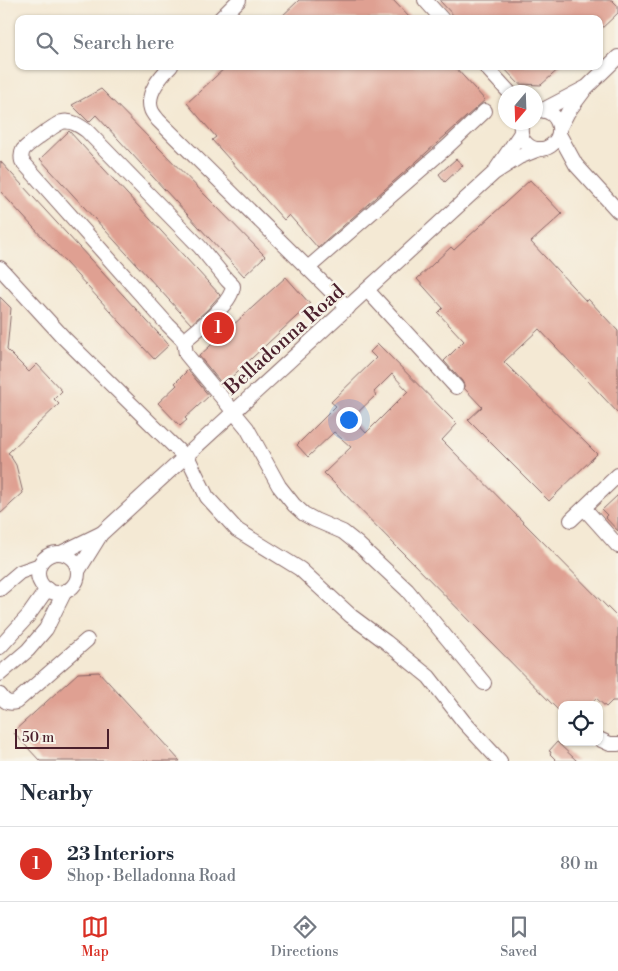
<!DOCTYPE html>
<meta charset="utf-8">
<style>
body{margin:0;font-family:"Libre Bodoni",serif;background:#f2f2f3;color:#1f2937}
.controls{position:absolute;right:15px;bottom:15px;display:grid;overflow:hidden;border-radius:10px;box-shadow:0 1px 4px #0004}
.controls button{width:45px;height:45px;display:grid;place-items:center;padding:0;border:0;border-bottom:1px solid #e0e1e3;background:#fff;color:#1f2937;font:25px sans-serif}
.compass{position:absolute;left:498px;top:85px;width:45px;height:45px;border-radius:50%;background:#fff;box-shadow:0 1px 4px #0004;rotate:199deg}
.scale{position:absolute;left:15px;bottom:12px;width:94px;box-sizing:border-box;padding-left:5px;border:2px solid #4a1f2b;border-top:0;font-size:14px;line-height:18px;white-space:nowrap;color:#4a1f2b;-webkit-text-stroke:4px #f7f3e8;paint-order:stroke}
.you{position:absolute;left:348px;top:419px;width:18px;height:18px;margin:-12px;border:4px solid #fff;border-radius:50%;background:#1a73e8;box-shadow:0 0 0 8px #1a73e833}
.badge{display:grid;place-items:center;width:32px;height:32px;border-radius:50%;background:#d93025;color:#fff;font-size:16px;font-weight:700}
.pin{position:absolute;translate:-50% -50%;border:2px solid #fff;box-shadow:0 1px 5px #0006}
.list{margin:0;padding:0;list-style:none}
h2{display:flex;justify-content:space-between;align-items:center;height:65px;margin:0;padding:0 20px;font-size:21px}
h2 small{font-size:16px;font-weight:400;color:#747a83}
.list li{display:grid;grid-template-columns:32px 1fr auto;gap:15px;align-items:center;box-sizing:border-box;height:75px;padding:0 20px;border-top:1px solid #e0e1e3}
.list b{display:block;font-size:19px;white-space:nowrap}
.list p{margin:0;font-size:16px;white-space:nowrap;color:#747a83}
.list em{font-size:16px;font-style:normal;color:#747a83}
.icon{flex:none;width:28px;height:28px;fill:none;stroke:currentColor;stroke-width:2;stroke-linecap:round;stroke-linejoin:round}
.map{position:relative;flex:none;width:618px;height:761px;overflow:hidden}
.search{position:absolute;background:#fff;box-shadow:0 1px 4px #0004;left:15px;right:15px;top:15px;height:55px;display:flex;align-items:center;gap:12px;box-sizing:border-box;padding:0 18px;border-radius:10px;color:#747a83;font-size:19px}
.sheet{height:140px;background:#fff}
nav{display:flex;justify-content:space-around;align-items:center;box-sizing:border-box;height:70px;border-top:1px solid #e0e1e3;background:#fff;font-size:14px;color:#747a83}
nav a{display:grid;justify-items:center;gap:2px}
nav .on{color:#d93025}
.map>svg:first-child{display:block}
</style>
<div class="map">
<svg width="618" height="761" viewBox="0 0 618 761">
<rect width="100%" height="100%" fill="#f7f3e8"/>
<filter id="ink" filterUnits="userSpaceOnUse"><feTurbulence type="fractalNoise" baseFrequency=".02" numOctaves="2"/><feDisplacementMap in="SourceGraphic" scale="10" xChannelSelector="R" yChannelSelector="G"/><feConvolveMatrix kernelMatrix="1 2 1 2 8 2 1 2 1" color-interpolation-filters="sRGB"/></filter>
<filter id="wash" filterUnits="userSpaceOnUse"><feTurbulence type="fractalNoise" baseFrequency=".0096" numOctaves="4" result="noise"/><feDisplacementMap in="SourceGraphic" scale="20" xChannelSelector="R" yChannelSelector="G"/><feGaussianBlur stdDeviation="1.12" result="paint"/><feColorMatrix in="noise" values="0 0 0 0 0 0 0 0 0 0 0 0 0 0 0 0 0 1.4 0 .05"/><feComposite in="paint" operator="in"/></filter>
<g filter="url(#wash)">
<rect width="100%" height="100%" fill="#f4e9d4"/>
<g id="blocks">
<!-- building -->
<g fill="#dfa092" fill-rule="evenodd">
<path d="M299,0H393L411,19H279Z"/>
<path d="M439,0H612L618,6V13L599,31V19H457Z"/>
<path d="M227,66H454L485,100L417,161L318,248L289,215L284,220L212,140L216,137L187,103Z"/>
<path d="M502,66H562L541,85L519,84Z"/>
<path d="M101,89L265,256L244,276L96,115L89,122L72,105Z"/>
<path d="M69,131L220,295L207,310L191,324L40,159Z"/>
<path d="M456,159L463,165L445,182L439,174Z"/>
<path d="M0,161L169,345L154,359L0,191Z"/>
<path d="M530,180L562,214L531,242L586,301L588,299L618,331V413L539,329L504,362L597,454L549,501L468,420L482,407L464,388V385L462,381L444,361L464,341L438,313L443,308L417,279L451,247L454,250Z"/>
<path d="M286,277L310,304L223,385L199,356Z"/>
<path d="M0,297L11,308L7,350L29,372L37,364L62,391L54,399L59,404L8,453L12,456L11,457L16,465L23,493L0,514Z"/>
<path d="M378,344L457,424L442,440L618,618V701H612L606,707L596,698L590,705H562V714L324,473L351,447L334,432L308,457L297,445L336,406L331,402L376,358L370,352ZM392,374L408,391L366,433L352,418L376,395L374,392Z"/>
<path d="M188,370L209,396L185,418L187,420L180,426L158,403L177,385L175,383Z"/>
<path d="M618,495V531L605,517L607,515L602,510Z"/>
<path d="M99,672L180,761H40L13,732L78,673Z"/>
<path d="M557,742L577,761H557L550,754L551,752L549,751Z"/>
</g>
</g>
</g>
<g filter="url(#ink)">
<use href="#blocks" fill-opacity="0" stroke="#866666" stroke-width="1"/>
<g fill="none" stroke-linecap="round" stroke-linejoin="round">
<defs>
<g id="minor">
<path d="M425,0L442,19"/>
<path d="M220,19L239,0"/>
<path d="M171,66C160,77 146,93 151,109C152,113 155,116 158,120L348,308"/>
<path d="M485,66L509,92"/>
<path d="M543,110L585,88"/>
<path d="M522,122C520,129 520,136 524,141C539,161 569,141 556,119C552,111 544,110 536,110"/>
<path d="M560,127L568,112L586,88L618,57"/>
<path d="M559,134L576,165L618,211"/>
<path d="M497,168L521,133"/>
<path d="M0,268L64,338L190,462L207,497L237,530L300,569L351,616L386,642L429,677L464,722L500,761"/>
<path d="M308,268L447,147L485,111"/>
<path d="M367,290L456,387"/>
<path d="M184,341C197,330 232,304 233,286L227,280L200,247L87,131C80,126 72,120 62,122C56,124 27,145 23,150C21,154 21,157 22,161L168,325L184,341L186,354L247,428L279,486L294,505L304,514L315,520L343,532L358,544L407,590L484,683"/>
<path d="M584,508L618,546"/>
<path d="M571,520L618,475"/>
<path d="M61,553L100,534"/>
<circle cx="58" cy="573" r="20"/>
<path d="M78,571L101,534L494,173L519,157L539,149"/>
<path d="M0,589L20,572L40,565"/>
<path d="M0,647L28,616L47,589"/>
<path d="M0,674L28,650L46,629L65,591"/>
<path d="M0,695C5,702 8,704 16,702L87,640"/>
<path d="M599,739L610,744H618"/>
</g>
</defs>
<!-- minor casing -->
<use href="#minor" stroke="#866666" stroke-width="16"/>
<!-- minor -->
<use href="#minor" stroke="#fff" stroke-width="14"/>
</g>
</g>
<g text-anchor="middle" stroke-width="5" stroke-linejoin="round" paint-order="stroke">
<!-- street labels -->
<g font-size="20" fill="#4a1f2b" stroke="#f7f3e8">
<text transform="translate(284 339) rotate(-42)" y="7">Belladonna Road</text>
</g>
</g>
</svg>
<div class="controls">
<button><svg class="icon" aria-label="locate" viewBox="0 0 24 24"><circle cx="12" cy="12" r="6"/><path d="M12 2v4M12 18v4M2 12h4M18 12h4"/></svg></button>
</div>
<svg class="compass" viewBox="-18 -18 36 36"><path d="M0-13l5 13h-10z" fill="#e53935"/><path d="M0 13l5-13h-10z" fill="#747a83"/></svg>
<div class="scale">50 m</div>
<div class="you"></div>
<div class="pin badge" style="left:218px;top:328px">1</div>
<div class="search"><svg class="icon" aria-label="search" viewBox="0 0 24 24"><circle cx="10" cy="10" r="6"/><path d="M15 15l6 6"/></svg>Search here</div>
</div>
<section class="sheet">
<h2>Nearby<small></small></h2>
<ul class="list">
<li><span class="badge">1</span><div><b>23 Interiors</b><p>Shop · Belladonna Road</p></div><em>80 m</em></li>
</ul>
</section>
<nav>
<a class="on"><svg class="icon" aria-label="map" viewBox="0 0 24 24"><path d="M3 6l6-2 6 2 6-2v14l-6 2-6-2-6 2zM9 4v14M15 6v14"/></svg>Map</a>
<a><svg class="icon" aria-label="directions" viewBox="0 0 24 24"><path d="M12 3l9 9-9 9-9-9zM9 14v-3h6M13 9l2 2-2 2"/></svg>Directions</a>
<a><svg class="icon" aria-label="saved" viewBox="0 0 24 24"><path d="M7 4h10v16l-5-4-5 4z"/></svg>Saved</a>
</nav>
